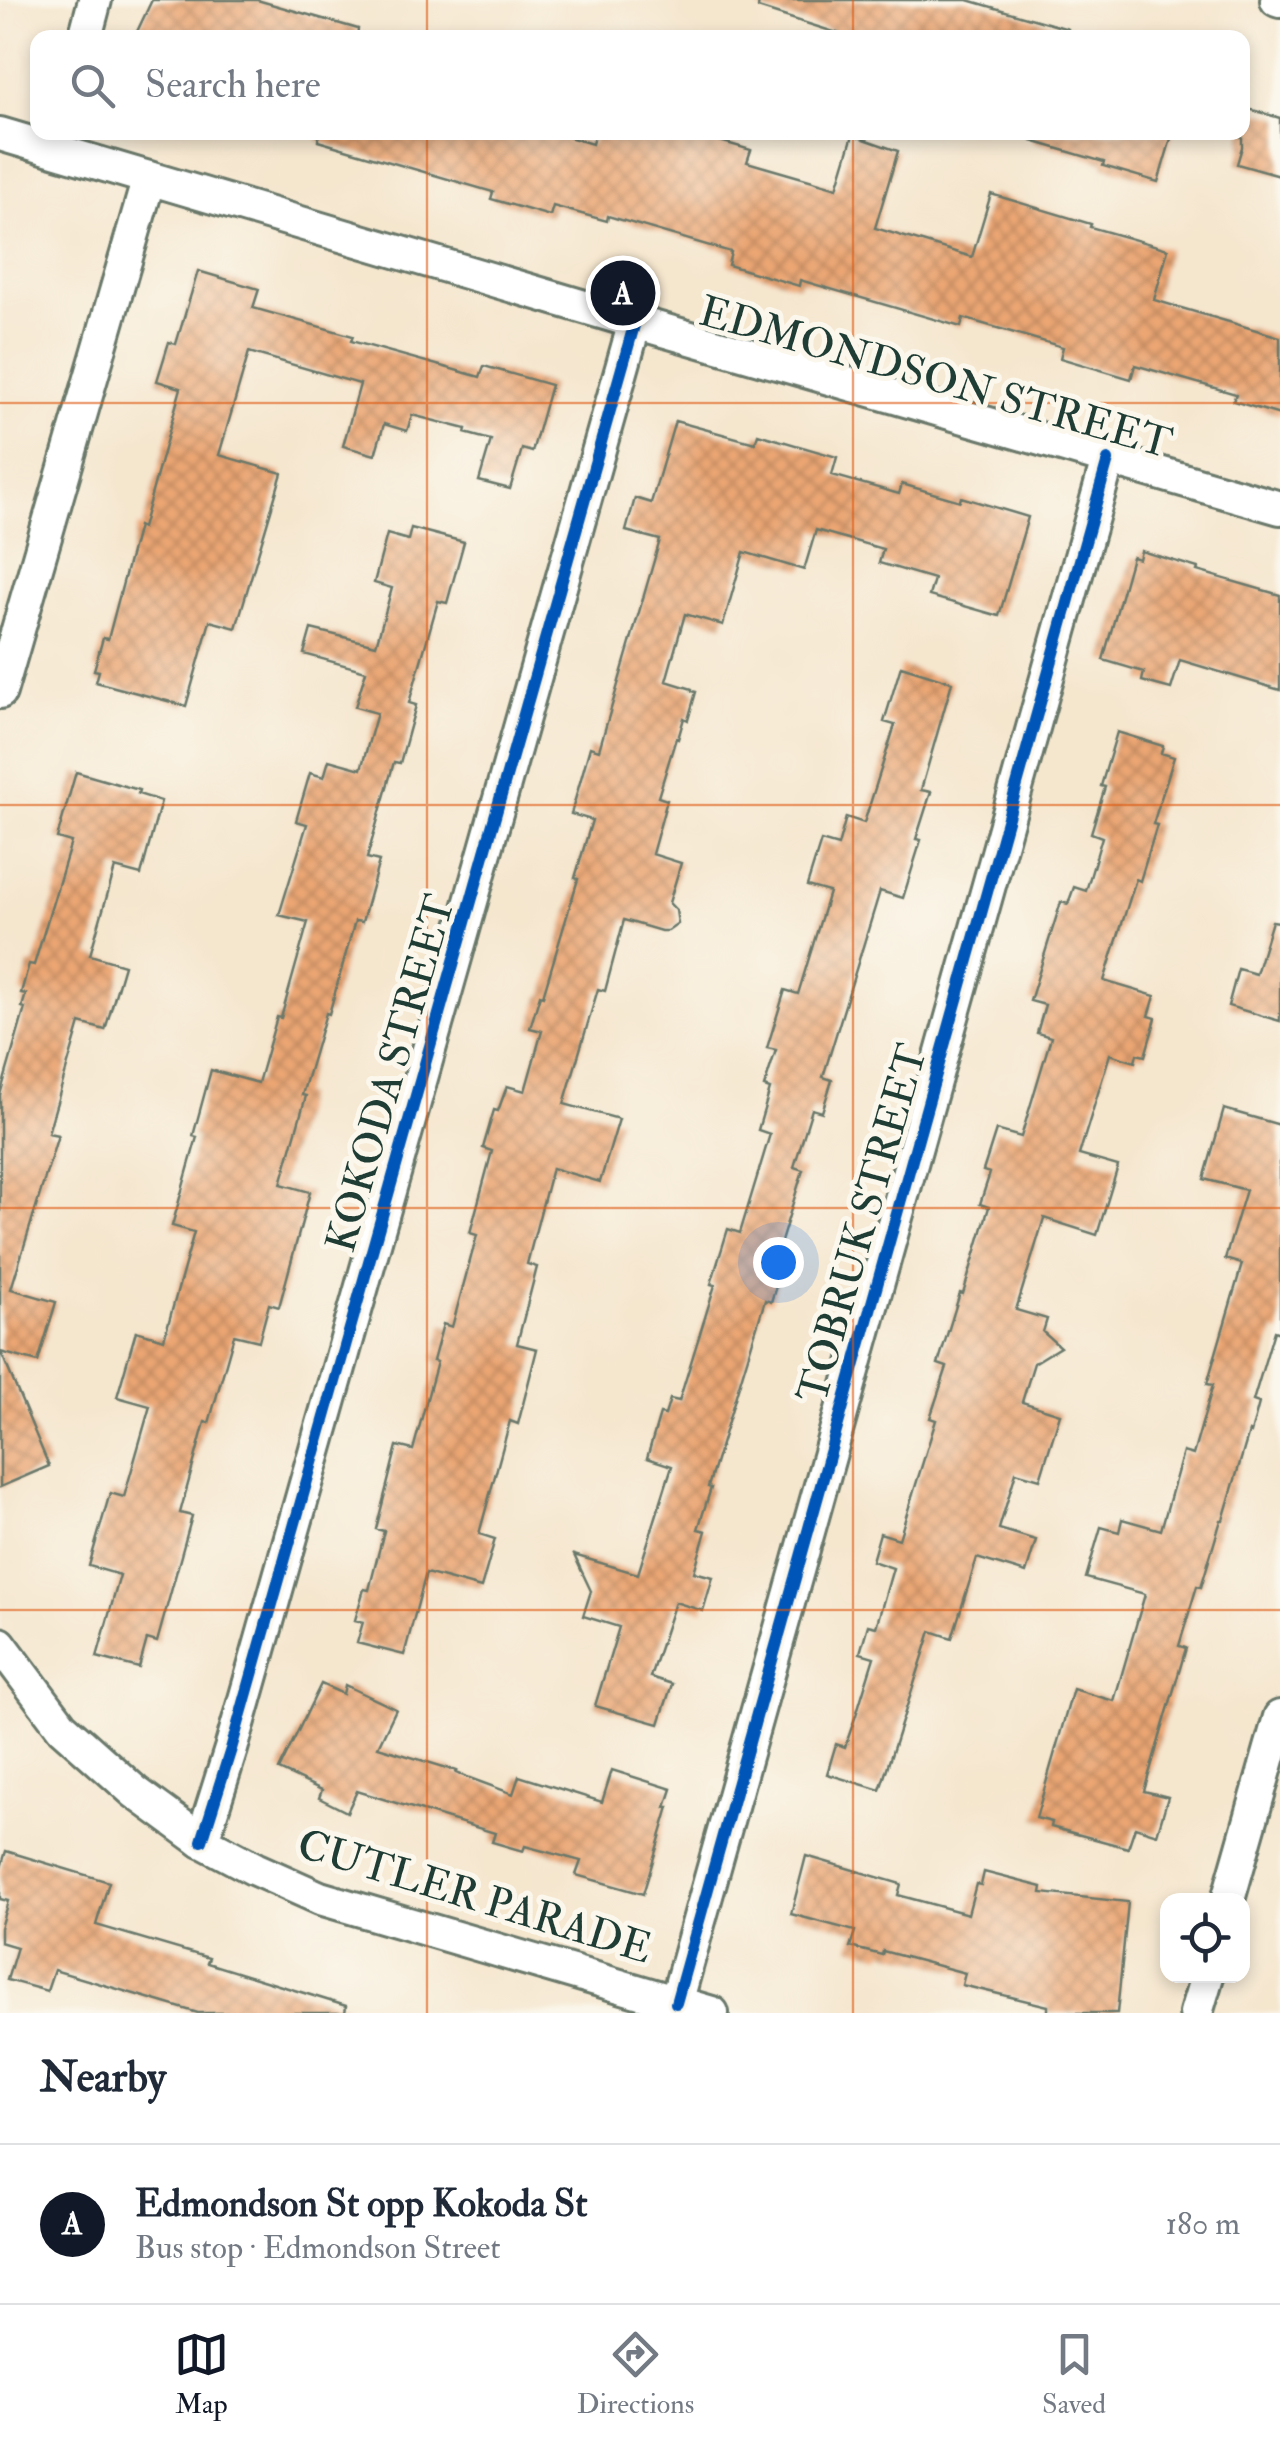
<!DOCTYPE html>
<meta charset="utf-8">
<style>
body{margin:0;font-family:"IM FELL Double Pica",serif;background:#f2f2f3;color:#1f2937}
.controls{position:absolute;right:30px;bottom:30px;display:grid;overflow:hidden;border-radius:20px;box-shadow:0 5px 15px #0003}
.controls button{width:90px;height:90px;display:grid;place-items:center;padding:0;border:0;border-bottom:2px solid #e0e1e3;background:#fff;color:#1f2937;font:50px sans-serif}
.you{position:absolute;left:778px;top:1262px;width:35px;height:35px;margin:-25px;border:8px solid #fff;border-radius:50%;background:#1a73e8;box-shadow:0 0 0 15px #1a73e833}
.badge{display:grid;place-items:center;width:65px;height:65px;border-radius:50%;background:#111827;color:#fff;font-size:32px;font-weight:700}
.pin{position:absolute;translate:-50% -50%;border:5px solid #fff;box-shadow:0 2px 10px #0006}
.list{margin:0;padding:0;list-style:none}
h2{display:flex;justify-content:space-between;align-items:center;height:130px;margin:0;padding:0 40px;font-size:42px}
h2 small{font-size:32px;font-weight:400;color:#747a83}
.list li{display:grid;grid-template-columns:65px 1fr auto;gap:30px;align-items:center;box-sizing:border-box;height:160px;padding:0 40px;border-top:2px solid #e0e1e3}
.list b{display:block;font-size:38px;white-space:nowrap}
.list p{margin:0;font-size:32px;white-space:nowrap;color:#747a83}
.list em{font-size:32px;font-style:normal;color:#747a83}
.icon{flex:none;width:55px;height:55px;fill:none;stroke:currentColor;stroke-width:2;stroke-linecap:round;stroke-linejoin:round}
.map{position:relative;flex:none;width:1280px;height:2013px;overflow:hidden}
.search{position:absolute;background:#fff;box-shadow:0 5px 15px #0003;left:30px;right:30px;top:30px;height:110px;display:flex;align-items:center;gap:25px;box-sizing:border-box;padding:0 35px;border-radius:20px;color:#747a83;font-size:38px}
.sheet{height:290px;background:#fff}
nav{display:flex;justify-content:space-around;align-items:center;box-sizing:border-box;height:140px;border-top:2px solid #e0e1e3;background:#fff;font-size:28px;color:#747a83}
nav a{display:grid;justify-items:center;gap:5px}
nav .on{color:#111827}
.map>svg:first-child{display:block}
</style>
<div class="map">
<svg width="1280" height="2013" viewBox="0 0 1280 2013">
<defs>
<pattern id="building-cross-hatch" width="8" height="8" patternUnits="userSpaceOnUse" patternTransform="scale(2.5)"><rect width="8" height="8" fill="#eba673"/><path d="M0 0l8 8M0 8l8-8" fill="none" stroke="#be885f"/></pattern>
</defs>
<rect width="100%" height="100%" fill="#fbf7ec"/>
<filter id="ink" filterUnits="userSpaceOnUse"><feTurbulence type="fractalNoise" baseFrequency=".01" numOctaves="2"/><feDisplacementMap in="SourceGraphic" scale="20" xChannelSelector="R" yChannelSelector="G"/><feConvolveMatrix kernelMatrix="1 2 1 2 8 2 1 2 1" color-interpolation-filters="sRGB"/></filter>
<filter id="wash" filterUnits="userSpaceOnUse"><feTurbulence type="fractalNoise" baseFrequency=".0048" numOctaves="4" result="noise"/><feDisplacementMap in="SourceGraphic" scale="40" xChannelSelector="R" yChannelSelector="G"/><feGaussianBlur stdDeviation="2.25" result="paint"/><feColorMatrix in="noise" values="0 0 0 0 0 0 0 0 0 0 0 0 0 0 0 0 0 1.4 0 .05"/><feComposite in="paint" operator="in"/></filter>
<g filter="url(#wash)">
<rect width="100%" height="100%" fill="#f5e6ce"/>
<g id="blocks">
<!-- building -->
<g fill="url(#building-cross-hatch)">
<path d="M152,0H257L358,29L357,38H134Z"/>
<path d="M759,0H968L1068,29L1067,38H853L758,8Z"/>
<path d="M1242,107L1280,118V176L1237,164L1242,147Z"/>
<path d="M319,132H552L592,144L595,132H689L751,150L747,162L837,188L853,135L898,151L875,228L972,257L991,194L1091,224L1090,227L1168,249L1154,300L1280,337V415L1233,401L1236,394L1135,365L1131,379L1060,358L1063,347L963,318L961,327L800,280L799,286L728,265L731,252L608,216L607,221L553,206L550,216L491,199L493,192L318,141Z"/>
<path d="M1033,132H1173L1158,182L1103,166L1104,162L1032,141Z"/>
<path d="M198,271L259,289L253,308L353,336L351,341L480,377L484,366L551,385L532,452L522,449L510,489L479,481L491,440L465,433L466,429L412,415L407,431L384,424L375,455L343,446L360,384L249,352L219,455L282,473L236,628L210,621L186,706L96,682L99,671L94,670L103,638L108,639L138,526L142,528L181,388L157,381L169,342L176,344Z"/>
<path d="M675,421L755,443L758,434L837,457L832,475L899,494L902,484L960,501L961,497L1028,517L999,616L929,596L934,579L879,563L883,549L816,530L804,570L744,552L723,625L685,614L666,681L692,689V691L696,692L688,720L684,718L678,739L676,738L658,797L667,800L652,854L681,863L669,903L676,910L678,924L668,931H661L624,920L605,991L598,989L564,1104L619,1119L600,1182L552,1168L527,1264L537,1267L517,1344L537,1349L518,1424L510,1421L479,1534L495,1539L481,1588L426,1573L404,1655L357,1643L363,1622L355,1620L364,1589L369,1590L384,1531L376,1529L397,1446L413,1450L437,1362L433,1361L443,1324L452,1327L477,1235L470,1233L492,1151L483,1148L494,1110L498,1111L507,1086L525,1091L542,1031L530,1028L540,995L543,996L578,879L575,878L592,820L571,814L590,747L599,750L660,540L626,531L635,498L651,503Z"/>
<path d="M411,528L464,542L447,603L438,601L409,703L416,705L400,763L394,762L367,858L379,861L362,922L355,921L329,1014L326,1013L302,1095L306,1096L281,1184L310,1192L279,1307L269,1304L259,1341L234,1335L209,1423L205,1422L180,1513L192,1516L157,1642L147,1639L139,1668L97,1657L120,1575L89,1566L110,1493L124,1497L150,1406L117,1397L136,1331L164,1339L194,1232L172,1226L197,1137L193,1136L211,1070L258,1083L277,1017L281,1018L308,922L279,915L307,824L296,821L310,773L324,777L329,760L361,769L377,713L355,707L366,671L304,654L311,629L376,645L392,588L374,583L387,534L408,540Z"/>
<path d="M1141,551L1198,568L1197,571L1280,595V690L1180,660L1171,689L1142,681L1144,672L1103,660L1132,557L1139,559Z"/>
<path d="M901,666L952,682L921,790L931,792L916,839L921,840L903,898L880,891L823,1077L832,1080L822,1112L812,1109L794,1167L803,1170L780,1245L788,1248L771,1302L765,1300L708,1487L711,1488L698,1529L706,1531L694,1572L713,1577L703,1611L675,1602L650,1677L672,1684L659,1724L595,1706L619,1627L583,1616L591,1591L574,1555L638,1574L672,1466L647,1458L660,1414L665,1415L670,1399L679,1401L715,1285L711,1284L728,1229L740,1233L770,1134L758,1130L770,1089L764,1087L776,1050L767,1048L785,990L798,994L829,892L807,886L821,841L838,846L846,817L864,823L895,725L884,722Z"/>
<path d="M1117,732L1163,746L1161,753L1174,757L1153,824L1157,825L1140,881L1136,879L1104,981L1155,996L1149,1016L1156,1018L1145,1056L1137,1054L1135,1062L1110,1054L1079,1155L1118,1166L1097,1235L1044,1218L1016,1310L1047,1319L1043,1332L1060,1347L1034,1363L1022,1402L1060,1414L1040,1479L1016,1472L999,1529L1036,1540L1026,1573L977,1558L952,1638L931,1631L880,1790L827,1774L836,1744L845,1747L856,1715L874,1657L860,1653L868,1625L876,1627L893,1568L872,1561L880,1533L899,1539L936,1420L930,1418L947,1367L938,1364L960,1293L963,1294L989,1207L980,1204L990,1173L983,1171L996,1130L1021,1137L1051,1037L1037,1033L1045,1005L1030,1001L1061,902L1068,904L1074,887L1086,891L1102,837L1091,833L1105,787L1101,786Z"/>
<path d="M76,772L139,790L138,794L161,801L141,875L115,868L90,955L124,965L105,1030L80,1023L48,1133L58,1135L11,1289L56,1302L38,1362L1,1352L49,1466L0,1487V1095L25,1008L22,1007L26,994L21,993L29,964L34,965L71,842L57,838Z"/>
<path d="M1272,921L1280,922V1021L1228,1006L1238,969L1256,974Z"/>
<path d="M1224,1109L1280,1125V1333L1274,1331L1253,1401L1259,1403L1251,1433L1249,1432L1223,1520H1221L1201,1587L1197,1586L1179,1646L1186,1648L1144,1791L1168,1797L1157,1834L1135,1827L1128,1848L1051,1827L1052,1822L1036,1818L1073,1689L1114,1701L1145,1594L1086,1578L1101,1527L1119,1532L1122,1519L1161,1530L1183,1452L1193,1455L1213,1385L1207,1384L1242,1264L1225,1259L1246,1190L1204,1179Z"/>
<path d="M321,1684L343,1694L345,1685L396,1709L378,1747L457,1771L456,1773L513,1794L519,1776L602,1802L612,1770L672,1789L666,1807H669L643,1894L576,1875L581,1861L525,1846L523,1851L492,1842L495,1833L357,1791L347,1812L319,1798L322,1790L279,1770Z"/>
<path d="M6,1851L109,1882L96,1925L209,1958L207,1963L346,2006L345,2013H198L54,1970L47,1991L7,1980L17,1947L0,1942V1928L8,1901L0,1899V1871Z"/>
<path d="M806,1856L901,1884L898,1895L968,1914L976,1884L981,1885L984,1872L1042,1887L1041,1893L1128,1902L1117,2013H1048V2006L962,1985L965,1973L883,1951L882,1955L850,1947L855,1931L791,1914Z"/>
</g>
</g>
</g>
<g filter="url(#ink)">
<use href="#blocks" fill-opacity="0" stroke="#6a786a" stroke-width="2.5"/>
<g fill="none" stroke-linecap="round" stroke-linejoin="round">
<defs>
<g id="minor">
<path d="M1277,0L1280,1"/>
<path d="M85,38L95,0"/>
<path d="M0,134L635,322L1280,508"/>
<path d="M0,692L149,178"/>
<path d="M0,1644L62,1727L135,1792L202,1841L255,1869L320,1898L712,2013"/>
<path d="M202,1841L231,1749L635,322"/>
<path d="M1228,1900L1280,1717"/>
<path d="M676,2003L1108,460"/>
<path d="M1196,2013L1207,1976"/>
</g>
</defs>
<!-- minor casing -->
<use href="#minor" stroke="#6a786a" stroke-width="38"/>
<!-- minor -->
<use href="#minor" stroke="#fff" stroke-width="32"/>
<defs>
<g id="cycleway">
<path d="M202,1841L231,1749L635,322"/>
<path d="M676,2003L1108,460"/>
</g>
</defs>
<!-- cycleway casing -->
<use href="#cycleway" stroke="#fbf7ec" stroke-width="19"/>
<!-- cycleway -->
<use href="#cycleway" stroke="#0057b8" stroke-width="12"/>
</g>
</g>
<!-- grid -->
<path fill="none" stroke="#de580e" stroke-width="2.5" stroke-opacity="0.55" d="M427,0V38M853,0V38M427,132V2013M853,132V2013M0,403H1280M0,805H1280M0,1208H1280M0,1610H1280"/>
<g text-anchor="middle" stroke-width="10" stroke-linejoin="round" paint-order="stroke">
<!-- street labels -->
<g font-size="42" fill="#1f3d34" stroke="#fbf7ec">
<text transform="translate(936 376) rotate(16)" y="15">EDMONDSON STREET</text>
<text transform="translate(389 1073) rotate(-74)" y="15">KOKODA STREET</text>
<text transform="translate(861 1223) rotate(-74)" y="15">TOBRUK STREET</text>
<text transform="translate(475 1895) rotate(17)" y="15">CUTLER PARADE</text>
</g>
</g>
</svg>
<div class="controls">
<button><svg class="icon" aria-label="locate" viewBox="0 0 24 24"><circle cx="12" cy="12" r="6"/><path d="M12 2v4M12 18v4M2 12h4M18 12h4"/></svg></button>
</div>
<div class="you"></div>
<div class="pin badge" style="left:623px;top:293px">A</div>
<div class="search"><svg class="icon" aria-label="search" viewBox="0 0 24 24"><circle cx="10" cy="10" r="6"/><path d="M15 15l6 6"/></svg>Search here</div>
</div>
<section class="sheet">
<h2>Nearby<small></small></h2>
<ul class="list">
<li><span class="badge">A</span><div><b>Edmondson St opp Kokoda St</b><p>Bus stop · Edmondson Street</p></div><em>180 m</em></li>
</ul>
</section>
<nav>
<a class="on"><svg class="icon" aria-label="map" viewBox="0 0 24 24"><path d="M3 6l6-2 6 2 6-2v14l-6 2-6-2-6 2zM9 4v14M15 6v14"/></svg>Map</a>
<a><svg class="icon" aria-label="directions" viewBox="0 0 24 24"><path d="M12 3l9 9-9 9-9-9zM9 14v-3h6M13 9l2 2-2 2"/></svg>Directions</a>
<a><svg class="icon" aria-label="saved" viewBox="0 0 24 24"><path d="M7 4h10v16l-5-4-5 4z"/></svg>Saved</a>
</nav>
